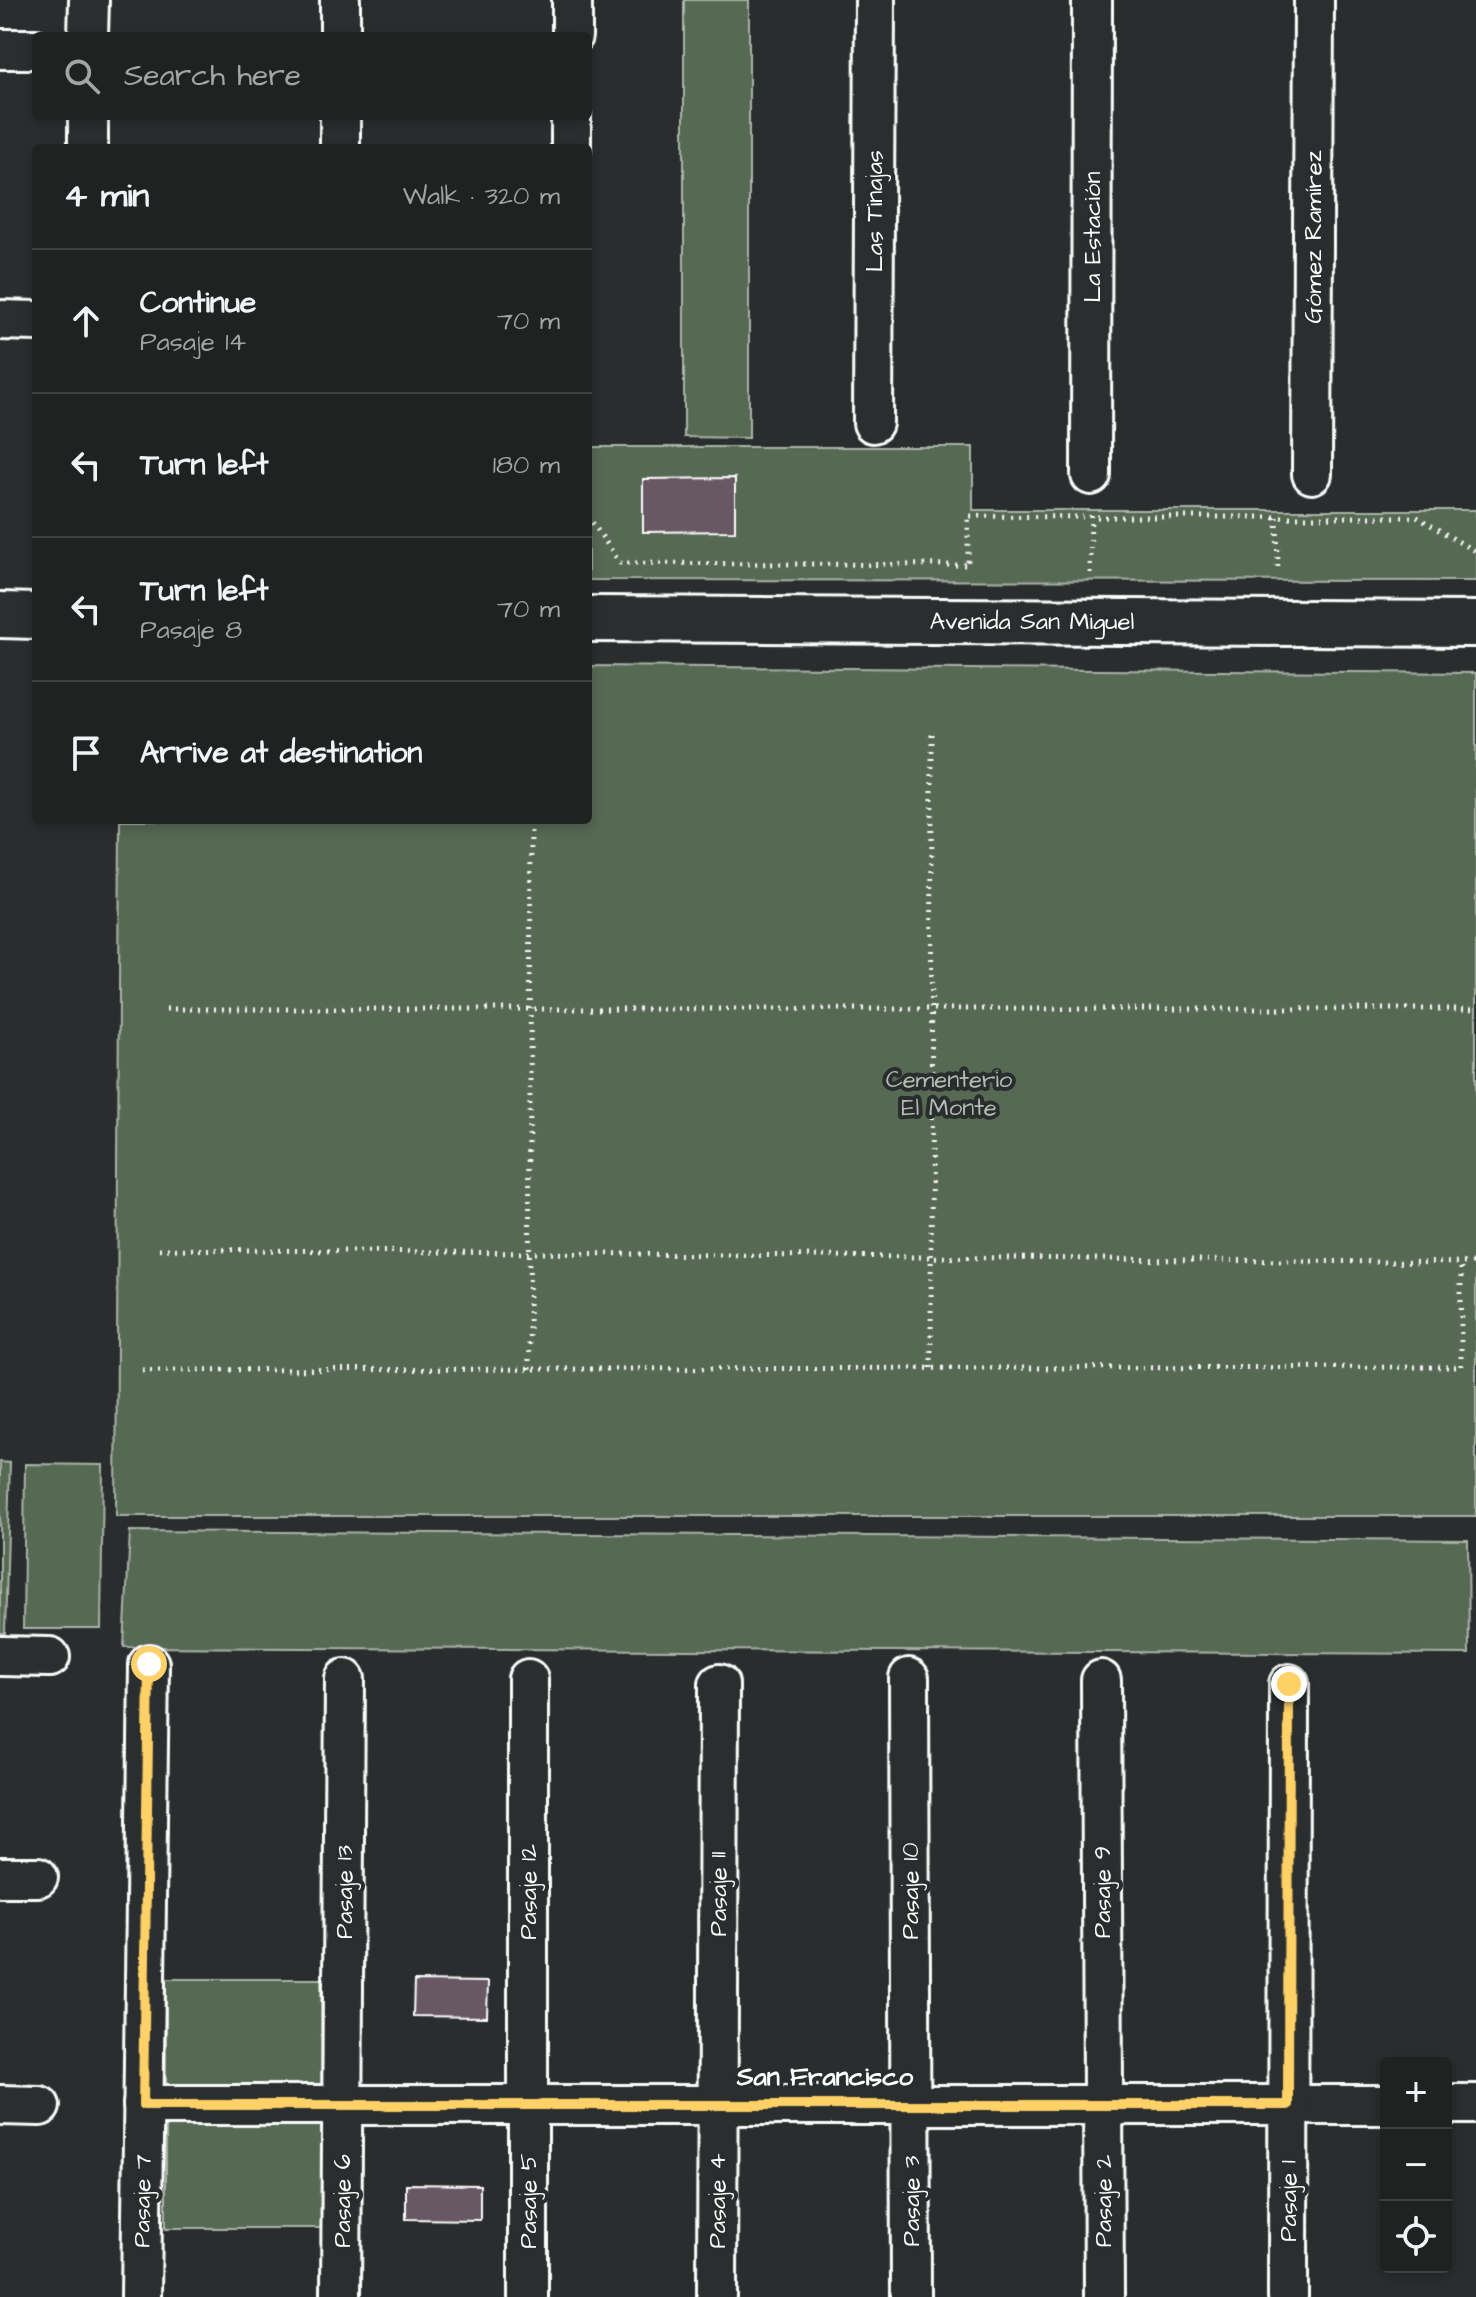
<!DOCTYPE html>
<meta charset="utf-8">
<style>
body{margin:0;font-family:"Architects Daughter",sans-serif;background:#2d2f2f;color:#f1f3f6}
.controls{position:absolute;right:24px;bottom:24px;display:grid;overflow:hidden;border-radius:8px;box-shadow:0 4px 12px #0003}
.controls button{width:72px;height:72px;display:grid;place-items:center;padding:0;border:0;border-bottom:2px solid #3d3f40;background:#202222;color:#f1f3f6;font:40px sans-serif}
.stop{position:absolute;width:24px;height:24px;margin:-18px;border:6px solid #ffd166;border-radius:50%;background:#fff}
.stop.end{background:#ffd166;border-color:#fff;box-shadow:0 2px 8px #0008}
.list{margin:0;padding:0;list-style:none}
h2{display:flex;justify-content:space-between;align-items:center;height:104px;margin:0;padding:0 32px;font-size:34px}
h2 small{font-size:26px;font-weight:400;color:#a2a4a5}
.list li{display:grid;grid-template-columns:52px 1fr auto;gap:24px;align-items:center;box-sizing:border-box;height:144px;padding:0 32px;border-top:2px solid #3d3f40}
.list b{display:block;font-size:30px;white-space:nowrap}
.list p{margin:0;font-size:26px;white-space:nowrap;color:#a2a4a5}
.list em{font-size:26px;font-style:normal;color:#a2a4a5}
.icon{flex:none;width:44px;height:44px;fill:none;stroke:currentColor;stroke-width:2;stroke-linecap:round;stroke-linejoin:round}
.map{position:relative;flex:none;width:1476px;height:2297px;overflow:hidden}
.search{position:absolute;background:#202222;box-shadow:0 4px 12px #0003;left:32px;top:32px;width:560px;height:88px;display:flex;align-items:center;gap:20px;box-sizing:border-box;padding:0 28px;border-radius:8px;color:#a2a4a5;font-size:30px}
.panel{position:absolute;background:#202222;box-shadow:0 4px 12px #0003;left:32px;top:144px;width:560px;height:680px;border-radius:8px}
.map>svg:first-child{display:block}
</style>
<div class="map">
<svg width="1476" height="2297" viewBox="0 0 1476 2297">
<rect width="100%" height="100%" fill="#2a2d2e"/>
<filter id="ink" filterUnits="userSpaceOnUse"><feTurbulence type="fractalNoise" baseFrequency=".0125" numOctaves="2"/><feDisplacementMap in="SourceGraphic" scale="16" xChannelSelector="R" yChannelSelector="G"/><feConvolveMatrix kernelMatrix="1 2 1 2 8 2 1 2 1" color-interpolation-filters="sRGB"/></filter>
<g filter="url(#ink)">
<!-- green -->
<g fill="#566953" stroke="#aab4a9" stroke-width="2">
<path d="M684,0H749V438L684,437Z"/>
<path d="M588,447H973V510H1476V581L588,580Z"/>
<path d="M588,666L1476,673V1516H116L120,820H588Z"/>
<path d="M0,1462L10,1463L5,1633H0Z"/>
<path d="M25,1464L103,1465L101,1629H23Z"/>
<path d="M130,1531L1468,1540L1469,1654L124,1647Z"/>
<path d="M166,1979H321L322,2228H166Z"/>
</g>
<!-- building -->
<g fill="#675864" stroke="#fff" stroke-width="2">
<path d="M735,478V531L643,532V479Z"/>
<path d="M414,1981L488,1982L487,2017L413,2016Z"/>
<path d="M406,2184L480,2185V2220L406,2219Z"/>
</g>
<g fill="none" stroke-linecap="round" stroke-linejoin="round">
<defs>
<g id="minor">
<path d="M340,0V36"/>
<path d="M88,36L89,0"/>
<path d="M572,36V0"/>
<path d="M0,49H36"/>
<path d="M340,116V148"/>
<path d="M88,148V116"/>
<path d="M571,148V116"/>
<path d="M0,320L36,321"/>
<path d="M873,423L875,0"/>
<path d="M1312,474L1314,0"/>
<path d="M1091,475L1092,0"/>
<path d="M0,1656L50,1657"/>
<path d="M909,1678L911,2297"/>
<path d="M1101,1680L1104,2297"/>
<path d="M0,1877H38"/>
<path d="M1446,2104H1476"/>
<path d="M0,2105L40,2106"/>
<path d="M143,2105H1386"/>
<path d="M141,2297L149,1664"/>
<path d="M341,2297L345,1679"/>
<path d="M528,2297V1679"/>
<path d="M717,2297L719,1684"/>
<path d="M1288,2297L1289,1684"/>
</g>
<g id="tertiary">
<path d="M0,615L36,616"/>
<path d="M588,619L1476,624"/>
</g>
</defs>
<!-- minor casing -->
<use href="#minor" stroke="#fff" stroke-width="44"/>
<!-- tertiary casing -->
<use href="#tertiary" stroke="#fff" stroke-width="50"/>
<!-- path -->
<g stroke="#fff" stroke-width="5" stroke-dasharray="2 6" stroke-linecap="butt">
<path d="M588,516L620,563L968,565V516L1083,517"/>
<path d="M1097,517H1417L1476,552"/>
<path d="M1277,517L1278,571"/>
<path d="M1090,573L1091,512"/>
<path d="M166,1009H1476"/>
<path d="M159,1249L1476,1263"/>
<path d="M931,1368L932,729"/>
<path d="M529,1369L531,820"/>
<path d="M142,1370L1461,1367V1263"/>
</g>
<!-- minor -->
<use href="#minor" stroke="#2a2d2e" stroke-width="38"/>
<!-- tertiary -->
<use href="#tertiary" stroke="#2a2d2e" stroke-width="44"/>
</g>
</g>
<g fill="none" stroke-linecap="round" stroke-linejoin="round" filter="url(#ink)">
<!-- route -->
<path stroke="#ffd166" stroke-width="10" d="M149,1664L143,2105H1288L1289,1684"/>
</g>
<g text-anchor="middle" stroke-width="8" stroke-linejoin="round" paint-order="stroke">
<!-- street labels -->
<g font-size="24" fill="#fff" stroke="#2a2d2e">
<text transform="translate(874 211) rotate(-90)" y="8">Las Tinajas</text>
<text transform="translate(1092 237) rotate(-90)" y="8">La Estación</text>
<text transform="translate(1313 237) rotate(-90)" y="8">Gómez Ramírez</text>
<text x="1032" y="629">Avenida San Miguel</text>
<text transform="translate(910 1891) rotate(-90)" y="8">Pasaje 10</text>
<text transform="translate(344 1892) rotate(-90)" y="8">Pasaje 13</text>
<text transform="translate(528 1892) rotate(-90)" y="8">Pasaje 12</text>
<text transform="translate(1102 1892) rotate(-90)" y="8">Pasaje 9</text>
<text transform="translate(718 1894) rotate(-90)" y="8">Pasaje 11</text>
<text transform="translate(142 2201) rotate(-89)" y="8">Pasaje 7</text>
<text transform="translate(342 2201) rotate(-90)" y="8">Pasaje 6</text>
<text transform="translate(528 2201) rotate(-90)" y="8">Pasaje 5</text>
<text transform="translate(717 2201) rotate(-90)" y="8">Pasaje 4</text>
<text transform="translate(911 2201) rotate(-90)" y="8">Pasaje 3</text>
<text transform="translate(1103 2201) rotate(-90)" y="8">Pasaje 2</text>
<text transform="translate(1288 2201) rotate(-90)" y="8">Pasaje 1</text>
</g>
<!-- park labels -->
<g font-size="24" fill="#b3bcb2" stroke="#2a2d2e">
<text x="949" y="1087">Cementerio<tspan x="949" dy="28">El Monte</tspan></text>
</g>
<!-- neighbourhood labels -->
<g font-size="26" font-weight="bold" fill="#fff" stroke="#2a2d2e">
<text x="825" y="2085">San Francisco</text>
</g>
</g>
</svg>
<div class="controls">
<button>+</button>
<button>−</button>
<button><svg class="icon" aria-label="locate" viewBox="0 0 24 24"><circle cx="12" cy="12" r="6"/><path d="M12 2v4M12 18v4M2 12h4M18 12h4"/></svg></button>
</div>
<div class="stop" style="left:149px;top:1664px"></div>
<div class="stop end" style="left:1289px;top:1684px"></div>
<div class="search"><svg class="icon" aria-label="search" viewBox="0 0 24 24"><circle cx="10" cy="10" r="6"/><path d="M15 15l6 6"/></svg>Search here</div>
<section class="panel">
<h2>4 min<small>Walk · 320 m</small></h2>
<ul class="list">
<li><svg class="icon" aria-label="ahead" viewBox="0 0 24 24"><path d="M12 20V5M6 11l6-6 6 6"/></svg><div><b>Continue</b><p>Pasaje 14</p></div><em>70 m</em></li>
<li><svg class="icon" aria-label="left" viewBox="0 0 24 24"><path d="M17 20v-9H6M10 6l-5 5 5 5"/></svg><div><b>Turn left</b></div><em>180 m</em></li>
<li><svg class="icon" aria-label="left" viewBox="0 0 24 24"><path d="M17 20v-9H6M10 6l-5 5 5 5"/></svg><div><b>Turn left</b><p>Pasaje 8</p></div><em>70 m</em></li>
<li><svg class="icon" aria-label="arrive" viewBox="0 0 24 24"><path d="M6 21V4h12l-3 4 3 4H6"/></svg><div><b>Arrive at destination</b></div></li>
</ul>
</section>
</div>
